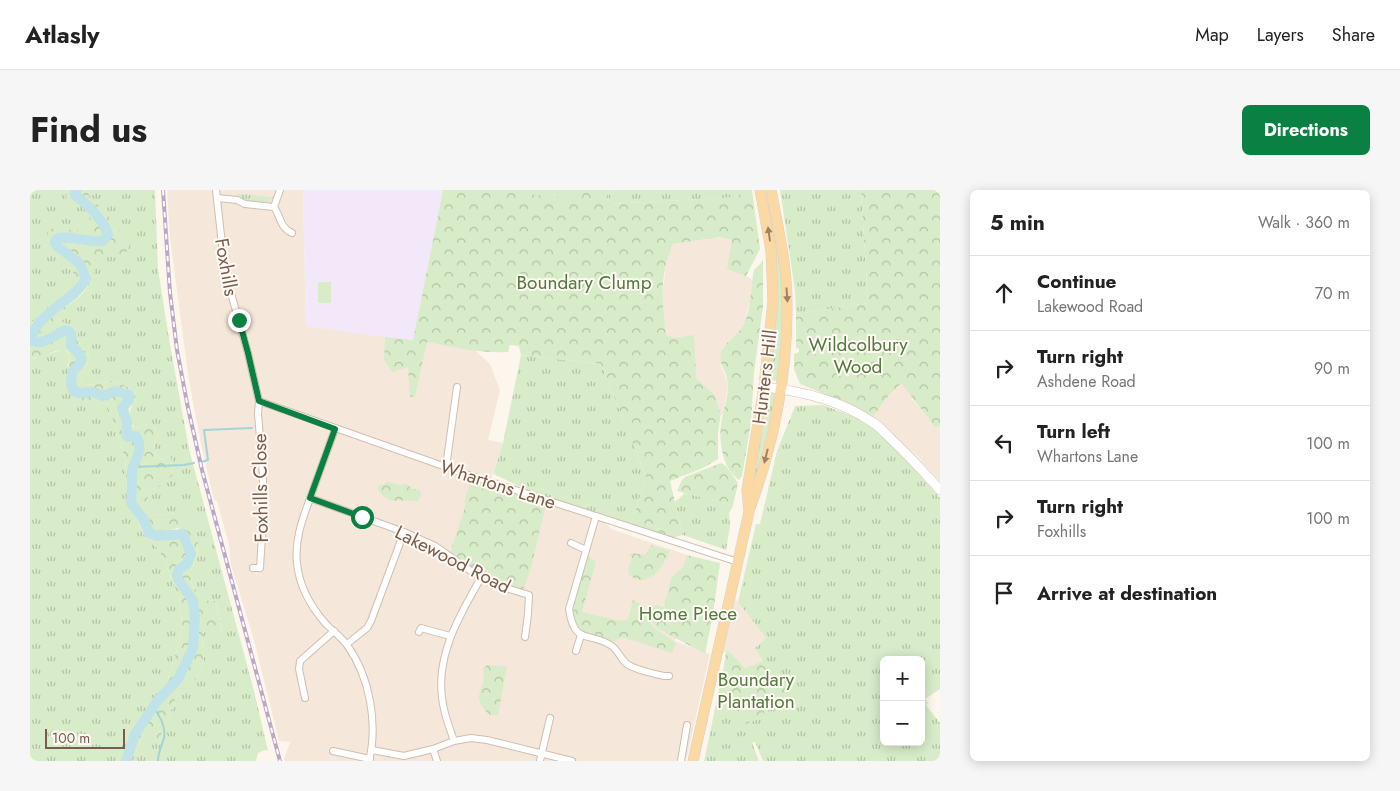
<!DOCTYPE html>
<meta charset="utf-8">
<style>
body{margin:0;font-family:Jost,sans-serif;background:#f6f6f6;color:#222}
.controls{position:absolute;right:15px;bottom:15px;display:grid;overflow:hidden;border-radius:8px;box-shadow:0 2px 12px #0003}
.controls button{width:45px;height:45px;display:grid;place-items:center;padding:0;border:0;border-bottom:1px solid #e0e0e0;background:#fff;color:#222;font:25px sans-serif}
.scale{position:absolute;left:15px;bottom:12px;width:80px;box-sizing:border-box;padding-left:5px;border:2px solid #7a5c4d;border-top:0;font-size:14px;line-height:18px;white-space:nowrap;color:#7a5c4d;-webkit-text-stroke:4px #fffaf3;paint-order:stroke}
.stop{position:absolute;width:15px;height:15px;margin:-11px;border:4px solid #0b8043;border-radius:50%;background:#fff}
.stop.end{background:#0b8043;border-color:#fff;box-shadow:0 1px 5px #0008}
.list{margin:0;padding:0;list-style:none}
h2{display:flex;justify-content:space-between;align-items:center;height:65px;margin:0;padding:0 20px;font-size:21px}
h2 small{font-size:16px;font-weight:400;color:#767676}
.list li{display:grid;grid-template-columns:32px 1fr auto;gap:15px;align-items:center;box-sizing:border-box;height:75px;padding:0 20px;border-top:1px solid #e0e0e0}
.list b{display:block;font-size:19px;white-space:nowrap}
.list p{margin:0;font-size:16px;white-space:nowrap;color:#767676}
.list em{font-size:16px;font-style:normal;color:#767676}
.icon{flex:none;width:28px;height:28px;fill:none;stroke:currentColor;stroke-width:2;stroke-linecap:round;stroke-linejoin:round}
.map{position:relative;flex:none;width:910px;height:571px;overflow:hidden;border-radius:8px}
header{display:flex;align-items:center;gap:30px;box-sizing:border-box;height:70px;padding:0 25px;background:#fff;border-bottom:1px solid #e0e0e0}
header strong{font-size:24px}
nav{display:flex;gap:28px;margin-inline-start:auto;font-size:18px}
.intro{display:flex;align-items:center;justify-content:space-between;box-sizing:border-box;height:120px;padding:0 30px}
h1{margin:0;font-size:35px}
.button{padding:12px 22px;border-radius:8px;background:#0b8043;color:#fff;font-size:18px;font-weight:700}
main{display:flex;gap:30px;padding:0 30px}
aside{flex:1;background:#fff;border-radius:8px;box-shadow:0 2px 12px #0003}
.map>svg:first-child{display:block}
</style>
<header>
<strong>Atlasly</strong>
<nav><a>Map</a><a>Layers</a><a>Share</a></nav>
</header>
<div class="intro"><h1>Find us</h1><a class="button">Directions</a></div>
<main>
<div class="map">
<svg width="910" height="571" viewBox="0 0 910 571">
<defs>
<pattern id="grass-tufts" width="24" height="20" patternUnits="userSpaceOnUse" patternTransform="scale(1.25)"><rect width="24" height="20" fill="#d8ecc9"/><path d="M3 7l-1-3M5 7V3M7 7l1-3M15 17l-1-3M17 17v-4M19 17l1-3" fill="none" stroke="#b4c2a5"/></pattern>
<pattern id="forest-crowns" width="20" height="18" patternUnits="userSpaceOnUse" patternTransform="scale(1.25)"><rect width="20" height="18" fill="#d8ecc9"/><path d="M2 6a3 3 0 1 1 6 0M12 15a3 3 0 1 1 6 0" fill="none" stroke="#b4c2a5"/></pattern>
</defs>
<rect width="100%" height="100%" fill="#fdf6ec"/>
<!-- residential -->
<g fill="#f5e8da">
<path d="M137,0H273L276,136L396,152L445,160L460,174L470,200L458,250L473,253L460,292L571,328L581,339L657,365L645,451L680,464L656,571H255L254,569L260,552L249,551L224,450L201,375L199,355L187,311L184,310L171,254L159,191L140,48Z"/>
<path d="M690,47L702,50L716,86L722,89L721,107L714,134L707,145L692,158L691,176L698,194L693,225L691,224L684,204L666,188L665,182L644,148L636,146L631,112L637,68L643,54Z"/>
<path d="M871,192L878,200L884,211L907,238L910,235V292L887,266L842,228L859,205Z"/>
<path d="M704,407L736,448L726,458L733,471L715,478L700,462L693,463Z"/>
</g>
<!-- education -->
<path fill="#f3e8fa" d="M273,0H413L383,151L276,136Z"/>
<!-- grass -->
<g fill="url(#grass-tufts)" fill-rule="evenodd">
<path d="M0,0H125L128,79L139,149L159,259L224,501L238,561L235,560L228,563L226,571H104V566L112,547L128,552L148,503L164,492L174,474L172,447L175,439H192L185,411L173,410L162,395L160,382L167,366L168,353L160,329L147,323L125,325L117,323L119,317L116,301L129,297L143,285L141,267L129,269C121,261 124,254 128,245L121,233L105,238C95,228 100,218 106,208L104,201C87,189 77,191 57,195L50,187L57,175L59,167L49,152L47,141L28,129L29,124C37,116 54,105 58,96C65,82 47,70 57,58L71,57L80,51L76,49L62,51L47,49L33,45L24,49L23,56C39,67 47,70 55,88L52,95L35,106L8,131H0ZM48,6C61,13 61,15 68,27C72,34 76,38 79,45L76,49Z"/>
<path d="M578,0H709L710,7L579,14Z"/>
<path d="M734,0H737L750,73L754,109L749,189L747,191L740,190L738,186L746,119Z"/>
<path d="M750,0H831L838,113L766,124L765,100Z"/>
<path d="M209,4L244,7L237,13H217L205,6Z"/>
<path d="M34,159L40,165L38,177L64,213H76L83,230L95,268L98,315L109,334L112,343L123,352L133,367L149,408L152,431L150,450L135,497L104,536L92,571H0V168L3,169Z"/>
<path d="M491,165L571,174L616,287L601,335L511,306L463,284L473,253Z"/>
<path d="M741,200L746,202L745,211L724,297L721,295Z"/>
<path d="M793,215L828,228L847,241L870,264L910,308V499L895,509L898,513L896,515L910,533V571H733L725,552L722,553L729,571H674L693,481L715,533L735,527L733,523V471L725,458L736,448L708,412L726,334H730L747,261L765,216ZM854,470H891V552H854Z"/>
<path d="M655,303L703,316L699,323L700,336L696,360L653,345L645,312Z"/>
</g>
<!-- forest -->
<g fill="url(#forest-crowns)" fill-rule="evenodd">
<path d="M37,0H58L59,5L89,38L90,43L101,53L95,65L86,67H61C62,71 64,76 64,79C65,97 41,112 30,124L28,129L47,141L49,152L59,167L57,175L50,187L57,195C77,191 87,189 104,201L106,208L99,219L100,234L105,238L121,233L128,245C124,254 121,261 129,269L141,267L143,285L129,297L116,301L120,317L118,323L125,325L147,323L160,328L168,353L167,366L160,382L162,395L173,410L185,411L192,440H175L172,447L174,474L164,492L148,503L128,552L112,547L104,566V571H92L104,536L135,497L150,450L152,431L149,408L133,367L123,352L112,343L109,334L98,315L95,268L83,230L76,213C54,213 37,214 37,185C38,178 40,172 40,165L37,161C25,156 13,171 0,168V131L8,130L32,110L28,105C32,99 40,96 43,90C50,79 24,62 17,56L18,41L23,38L58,42L61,39L59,24L52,13L41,12L36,8ZM102,277L104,278L103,283L105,303L103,313L116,331L118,337L127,343L148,338C171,351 164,368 150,383L153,391L167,412V436H165L162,410L145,386C147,381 149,380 152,376C161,367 158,359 155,348C145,340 134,352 122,347C119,345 115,341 112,339L113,331L100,316L102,301L100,280Z"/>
<path d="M413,0H578L579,14L709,7V0H722L730,59L716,86L697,79L702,50L690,47L643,54C629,85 632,113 636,145L644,148L664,145L666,188L684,204L691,224L688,243V269L673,278L640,291L653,345L641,348L601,335L616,287L571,174L491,165L489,156L480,155L478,162C451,164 423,157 397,152L385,206L380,207L378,177L362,182L354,170L355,147L383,150Z"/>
<path d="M831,0H910V235L906,238L871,193L859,205L842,228L823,216L770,194L764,179V164L769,162V159L766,158V124L838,113Z"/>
<path d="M733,71V117L724,183L721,233L712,286L709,290C692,278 689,252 691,233C693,221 698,208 698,195C698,183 688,175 691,162C693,154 708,145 713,136C722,118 720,99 724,80Z"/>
<path d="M691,273L696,276L708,293L703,316L647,301L652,290L655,287Z"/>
<path d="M445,287L517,310L501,378L492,403L463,394L419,366L436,314L434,312L440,293L443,294Z"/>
<path d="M358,292L369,295L376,294L383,299L390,300L391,304L388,312C371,307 359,318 347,298L350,295Z"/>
<path d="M621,355L640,361C632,378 619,400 599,385L598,380L602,367L599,365L602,363L615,365Z"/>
<path d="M657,365L690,373L683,424L675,464L627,438C621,432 619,425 618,416L627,415L634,417L641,388L653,377Z"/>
<path d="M558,366L566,372L552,422L591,431L598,429L603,410L609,413L623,437L646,453L642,463L592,447L583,452C575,449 555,445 550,440C534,424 552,384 558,366Z"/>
<path d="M696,462H700L715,478L733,471L765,511L734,522L735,527L715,534L693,481Z"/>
<path d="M457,475L477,476L468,525H460C437,505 458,500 453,479Z"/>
</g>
<!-- pitch -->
<g fill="#d8ecc9">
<path d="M478,0H556L545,9L478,2Z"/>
<rect x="288" y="92" width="13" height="21"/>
</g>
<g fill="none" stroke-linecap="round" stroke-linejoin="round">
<!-- stream -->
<g stroke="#a5d3da" stroke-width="2">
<path d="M0,153L2,151"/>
<path d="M171,272L178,270L174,240L222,238"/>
<path d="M103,277L154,275L164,273"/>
<path d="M124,518C130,526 136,537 134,548C132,556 128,561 128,571"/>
</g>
<!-- river -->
<path stroke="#bfe3e8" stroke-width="10" d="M46,0L45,5C58,15 73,29 78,45L73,51C60,53 35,44 26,49L25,53L27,56L49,73L56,88C47,109 0,127 2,151C13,156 25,144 36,140C44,142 41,148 41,155C53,169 56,168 42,182L41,193L43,201L49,203L63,202L73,206L85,201L99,205V210L92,218L97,232L96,244L98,247L106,246C116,264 101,270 102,285C102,295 102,303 101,313L114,330L119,343L127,346L153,344L161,364L157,374L149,379L147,385L148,389L163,411L165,427L163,458L148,489L128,510L105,544L96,571"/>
<defs>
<g id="street">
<path d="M186,0L195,82L218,163L229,211L228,224L233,285V329L230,378H223"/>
<path d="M187,8L207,10L215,14L244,17C251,27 250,38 262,43"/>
<path d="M244,17L250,0"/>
<path d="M229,211L433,283L708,372"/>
<path d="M305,239C298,259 290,280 283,300C275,323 264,347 267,373C269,395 281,417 296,434C303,441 311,447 317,455C340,487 348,534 339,571"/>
<path d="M416,277L427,197"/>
<path d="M280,308L374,342L405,356L451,388L463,394L499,405L498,424L495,447"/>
<path d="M566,326L539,419C544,456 560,441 582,456C588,461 591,469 597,474C607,481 623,483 634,486H639"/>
<path d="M541,353L556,360"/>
<path d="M389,442L391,438L420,446"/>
<path d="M317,454L337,438L341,431L374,342"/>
<path d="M546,461L551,445"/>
<path d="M275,508L269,479L270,471L304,441"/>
<path d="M424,551C420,539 415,527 413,514C404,468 429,426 451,388"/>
<path d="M403,559L407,571"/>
<path d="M342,560L374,566L403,559L424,551L441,548L457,550L542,571"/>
<path d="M303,561L340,569"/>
<path d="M510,571L520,528"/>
<path d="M651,571L657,535"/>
</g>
<path id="secondary" d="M734,197C772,201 810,210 842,232C849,236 854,242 859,247C877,264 894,282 910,300"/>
<g id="primary">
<path d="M720,318C744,254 758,182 757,113C757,75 748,37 741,0"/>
<path d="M663,571L719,322L717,300L734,197L743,110L741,61L730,0"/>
</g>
</defs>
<!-- street casing -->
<use href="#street" stroke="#d1beb0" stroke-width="8"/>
<!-- secondary casing -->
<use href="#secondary" stroke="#d6c0b0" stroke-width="10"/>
<!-- primary casing -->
<use href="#primary" stroke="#dad1cd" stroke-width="11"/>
<!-- street -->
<use href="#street" stroke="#fff" stroke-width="6"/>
<!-- secondary -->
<use href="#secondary" stroke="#fff" stroke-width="9"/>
<!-- primary -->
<use href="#primary" stroke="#fbd9a5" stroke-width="10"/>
<defs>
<path id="rail" d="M133,0L140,103L147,160L158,218L172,280L250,571"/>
</defs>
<!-- rail casing -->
<use href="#rail" stroke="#b9a8c9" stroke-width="4"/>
<!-- rail -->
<use href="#rail" stroke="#fffaf3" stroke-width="2" stroke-dasharray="5.5" stroke-linecap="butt"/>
</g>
<!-- one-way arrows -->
<defs><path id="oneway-solid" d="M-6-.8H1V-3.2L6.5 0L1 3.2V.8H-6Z" transform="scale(1.25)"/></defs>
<g fill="#a18267">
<use href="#oneway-solid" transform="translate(739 44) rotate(-98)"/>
<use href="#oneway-solid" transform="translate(757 105) rotate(86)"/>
<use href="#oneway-solid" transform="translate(736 266) rotate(104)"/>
</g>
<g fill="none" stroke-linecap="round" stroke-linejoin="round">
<!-- route -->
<path stroke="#0b8043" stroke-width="6" d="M209,130L218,163L229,211L305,239L280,308L332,327"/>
</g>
<g text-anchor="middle" stroke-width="4" stroke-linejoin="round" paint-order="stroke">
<!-- street labels -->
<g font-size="19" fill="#7a5c4d" stroke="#fffaf3">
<text transform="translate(197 77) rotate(80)" y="7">Foxhills</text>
<text transform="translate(734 187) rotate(-83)" y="7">Hunters Hill</text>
<text transform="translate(468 294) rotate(18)" y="7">Whartons Lane</text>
<text transform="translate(230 298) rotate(-91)" y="7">Foxhills Close</text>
<text transform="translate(423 369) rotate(27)" y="7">Lakewood Road</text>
</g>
<!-- park labels -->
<g font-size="19" fill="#537a41" stroke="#fffaf3">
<text x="554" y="99">Boundary Clump</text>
<text x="828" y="161">Wildcolbury<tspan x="828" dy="22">Wood</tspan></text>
<text x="658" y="430">Home Piece</text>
<text x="726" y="496">Boundary<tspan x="726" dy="22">Plantation</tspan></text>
</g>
</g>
</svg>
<div class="controls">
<button>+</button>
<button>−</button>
</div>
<div class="scale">100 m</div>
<div class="stop" style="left:332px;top:327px"></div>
<div class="stop end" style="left:209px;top:130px"></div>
</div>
<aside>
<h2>5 min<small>Walk · 360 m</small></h2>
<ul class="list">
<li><svg class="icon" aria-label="ahead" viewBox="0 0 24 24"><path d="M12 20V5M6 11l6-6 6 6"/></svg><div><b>Continue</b><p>Lakewood Road</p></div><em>70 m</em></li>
<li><svg class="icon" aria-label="right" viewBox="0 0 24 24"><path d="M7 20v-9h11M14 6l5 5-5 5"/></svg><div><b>Turn right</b><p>Ashdene Road</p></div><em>90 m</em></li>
<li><svg class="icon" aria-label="left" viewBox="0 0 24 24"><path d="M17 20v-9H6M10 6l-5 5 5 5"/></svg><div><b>Turn left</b><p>Whartons Lane</p></div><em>100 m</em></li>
<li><svg class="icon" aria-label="right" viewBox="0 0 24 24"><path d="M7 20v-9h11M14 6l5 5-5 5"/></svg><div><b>Turn right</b><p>Foxhills</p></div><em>100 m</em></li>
<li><svg class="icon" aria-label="arrive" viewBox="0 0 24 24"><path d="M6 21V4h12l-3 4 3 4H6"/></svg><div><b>Arrive at destination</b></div></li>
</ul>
</aside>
</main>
